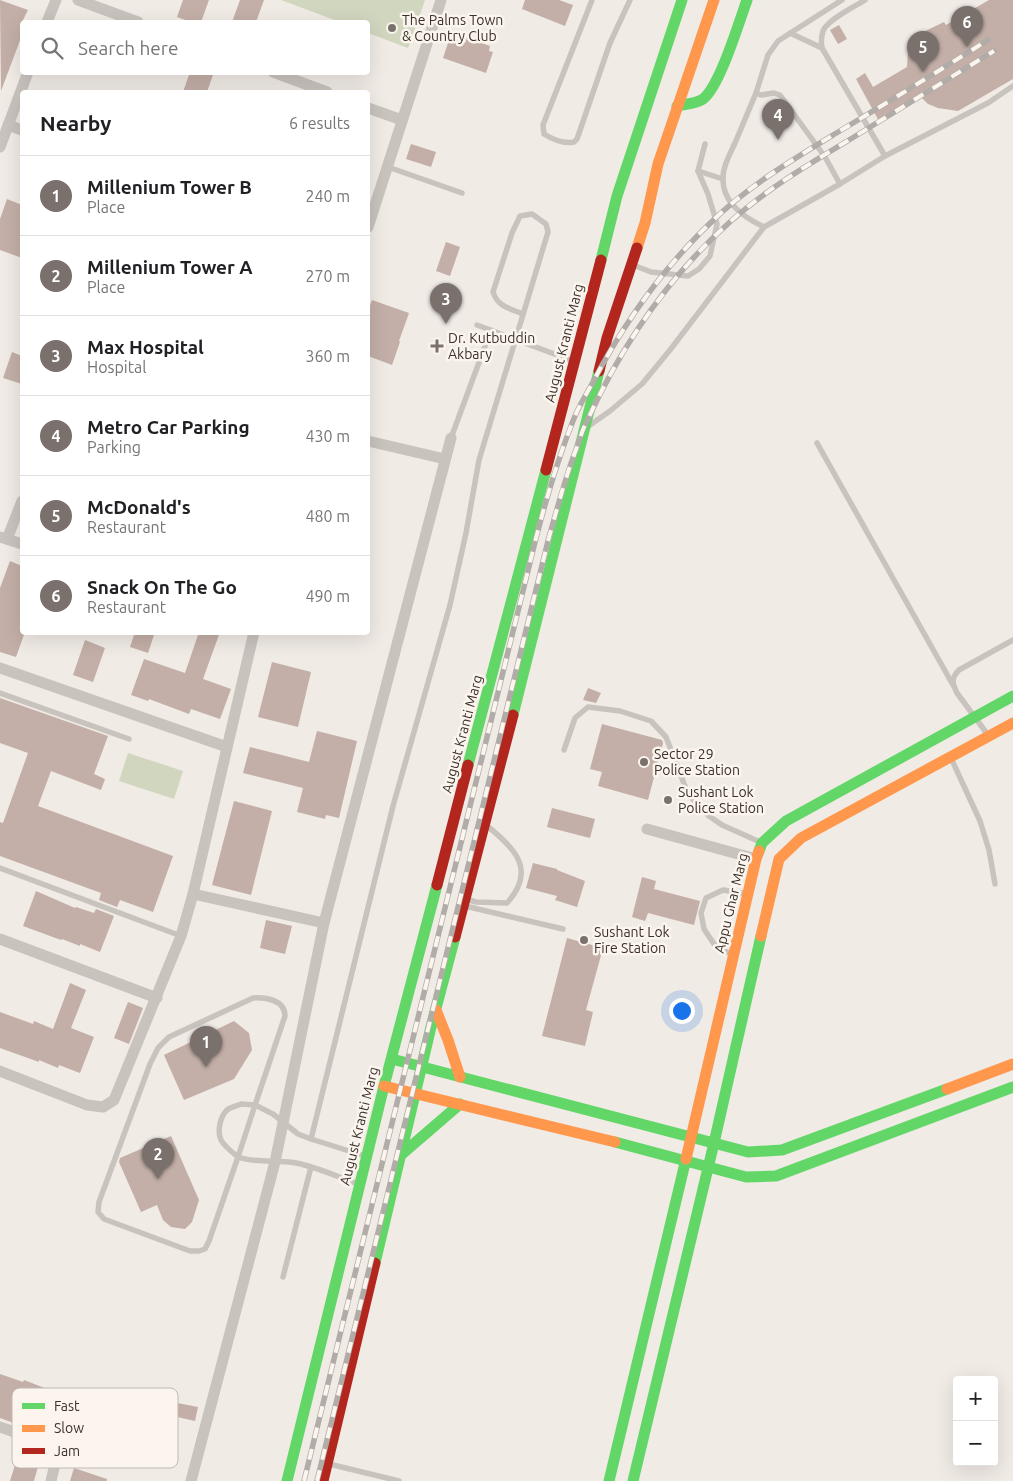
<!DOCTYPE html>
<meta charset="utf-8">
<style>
body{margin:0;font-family:Ubuntu,sans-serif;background:#f6f6f6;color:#202124}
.controls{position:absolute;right:15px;bottom:15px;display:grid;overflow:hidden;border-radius:5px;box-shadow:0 5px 20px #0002}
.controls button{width:45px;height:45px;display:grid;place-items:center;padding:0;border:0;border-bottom:1px solid #e0e0e0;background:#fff;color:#202124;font:25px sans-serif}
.you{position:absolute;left:681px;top:1010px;width:18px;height:18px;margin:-12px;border:4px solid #fff;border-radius:50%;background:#1a73e8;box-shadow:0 0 0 8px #1a73e833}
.badge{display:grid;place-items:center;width:32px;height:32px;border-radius:50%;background:#7a716c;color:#fff;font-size:16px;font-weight:700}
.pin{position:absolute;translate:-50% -41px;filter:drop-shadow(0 1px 2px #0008)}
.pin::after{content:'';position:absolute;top:26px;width:18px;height:15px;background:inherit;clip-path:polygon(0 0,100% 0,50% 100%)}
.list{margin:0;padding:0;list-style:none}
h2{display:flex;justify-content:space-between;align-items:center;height:65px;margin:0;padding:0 20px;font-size:21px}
h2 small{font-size:16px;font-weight:400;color:#757577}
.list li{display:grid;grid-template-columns:32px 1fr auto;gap:15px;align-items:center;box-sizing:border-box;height:80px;padding:0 20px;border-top:1px solid #e0e0e0}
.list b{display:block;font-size:19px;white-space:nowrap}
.list p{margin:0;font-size:16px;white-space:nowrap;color:#757577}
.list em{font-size:16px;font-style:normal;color:#757577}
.icon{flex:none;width:28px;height:28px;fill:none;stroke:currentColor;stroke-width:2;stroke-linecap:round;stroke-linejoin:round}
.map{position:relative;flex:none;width:1013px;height:1481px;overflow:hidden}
.search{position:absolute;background:#fff;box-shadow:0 5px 20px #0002;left:20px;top:20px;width:350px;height:55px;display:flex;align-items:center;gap:12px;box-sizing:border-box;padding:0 18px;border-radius:5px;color:#757577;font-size:19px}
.panel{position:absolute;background:#fff;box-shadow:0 5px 20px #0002;left:20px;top:90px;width:350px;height:545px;border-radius:5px}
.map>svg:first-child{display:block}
</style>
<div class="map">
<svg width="1013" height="1481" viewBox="0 0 1013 1481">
<rect width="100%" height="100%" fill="#f0ebe5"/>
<!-- green -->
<g fill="#d1d6bf">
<path d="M281,0H425L408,48L368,33V22H340Z"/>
<path d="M128,753L183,771L174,799L119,781Z"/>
</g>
<!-- building -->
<g fill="#c3afa7">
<path d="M0,0L28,10L22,22V35L1,91Z"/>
<path d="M183,0H209L201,22H191L177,17Z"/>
<path d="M240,0H264L256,22H232Z"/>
<path d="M525,0H559L573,5L565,26L522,9Z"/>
<path d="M989,0H1013V79L958,111L938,108L928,104L921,97L880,123L856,79L865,73L873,87L907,67L908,51L915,36L944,22L946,25Z"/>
<path d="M839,25L847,39L838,44L830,30Z"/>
<path d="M450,37L465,43L467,38L490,46L489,51L493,52L486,73L443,58Z"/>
<path d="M190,72H214L207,92H183Z"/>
<path d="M411,144L436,152L431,167L406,159Z"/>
<path d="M7,199L22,205V258L0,250V219Z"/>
<path d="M446,242L460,247L450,276L436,271Z"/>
<path d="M372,300L409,313L399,341L400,342L392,365L368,356V311Z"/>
<path d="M12,352L22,356V384L3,378Z"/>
<path d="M10,561L22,566V632H25L16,657L0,652V588Z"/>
<path d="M135,632H155L148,653L130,647Z"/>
<path d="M199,632H220L203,679L231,689L220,719L191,709L189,714L149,699L148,701L131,695L144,659L185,673Z"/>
<path d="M85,640L105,648L93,682L73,675Z"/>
<path d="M272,662L311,672L298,727L258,717Z"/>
<path d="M588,688L601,693L596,703L583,700Z"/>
<path d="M0,698L108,736L94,774L105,779L101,790L51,771L38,806L173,856L153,912L120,900L117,907L99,900L101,893L0,856V822L3,823L28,753L0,743Z"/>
<path d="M602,724L662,740L663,743L648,800L598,786L602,772L590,769Z"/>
<path d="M317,731L357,741L339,818L326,815L325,819L297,812L303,788L243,773L250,747L309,762Z"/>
<path d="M234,801L272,811L251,895L212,885Z"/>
<path d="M552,808L595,819L590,838L547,827Z"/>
<path d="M533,863L557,869V870L585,881L577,907L555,900L557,896L526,888Z"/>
<path d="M642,877L656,881L654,889L700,901L694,925L648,913L645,921L632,917Z"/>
<path d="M36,891L75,908L76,907L94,913L96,909L114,916L100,952L80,944V946L62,939L61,940L23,926Z"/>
<path d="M266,920L292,926L285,954L260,948Z"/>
<path d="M567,938L603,948L586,1010L593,1012L585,1046L542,1036Z"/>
<path d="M70,983L86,990L71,1028L94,1037L80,1073L59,1065L58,1068L39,1060V1062L0,1048V1012L33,1024L34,1021L53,1029Z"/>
<path d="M128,1002L143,1008L129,1044L114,1038Z"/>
<path d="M234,1021L249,1033L252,1050L234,1079L184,1100L164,1055Z"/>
<path d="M171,1136L199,1200L192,1222L185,1229L171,1227L163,1220L157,1205L141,1212L119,1162L120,1158Z"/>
<path d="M0,1374L23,1382L24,1380L55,1392L41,1433L0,1418Z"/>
<path d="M167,1401L198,1407L195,1421L164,1414Z"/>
<path d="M19,1452L40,1459L34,1481H10Z"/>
<path d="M74,1468L107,1479V1481H70Z"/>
</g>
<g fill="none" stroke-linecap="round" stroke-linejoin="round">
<!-- lane -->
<g stroke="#c9c3be" stroke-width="5.5">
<path d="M592,0L543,125L544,134C552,139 564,144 574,142L577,139L610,43L630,0"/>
<path d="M790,33L822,48L885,156"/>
<path d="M822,48C821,42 821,37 823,31C827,20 854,7 865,0"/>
<path d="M756,93C749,110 742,126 735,143C730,154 722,168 723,180C723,204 745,218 764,227L840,184L885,156L988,103L1013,86"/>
<path d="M388,167L462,193"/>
<path d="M698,171L723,179"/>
<path d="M840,184L825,157L780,95L774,93L761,95L756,93L768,55L778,41L842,0"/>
<path d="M633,265L651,272L688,276L699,269L710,256L717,224L708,194L698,171L705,144"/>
<path d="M477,325L573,361"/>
<path d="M590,425L610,411L642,384L670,350L764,227"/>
<path d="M451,438L491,330"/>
<path d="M817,443L953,685"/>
<path d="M0,693L129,739"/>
<path d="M988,735L957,693C952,683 951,678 959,670L1013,640"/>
<path d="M564,750L575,718L588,707L620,711L651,721L666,737L688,794L709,816L722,825L760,842"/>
<path d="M951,758L980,821L989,850L995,884"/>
<path d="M0,868L181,936"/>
<path d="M466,899L476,902L507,903C537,870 515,848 486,825"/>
<path d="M465,906L563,929"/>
<path d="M732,955L714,944L704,929L701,913L706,898L723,890L747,894"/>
<path d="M241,1104L255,1105L238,1157C232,1152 225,1147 221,1140C217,1131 220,1117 227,1110C231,1107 236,1106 241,1104Z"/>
<path d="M311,1139L393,806L450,605L466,533L479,460L548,232L546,224L532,214L520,216L512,233L493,292C498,307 509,308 523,314"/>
<path d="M358,1184C338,1177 317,1167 296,1163C276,1159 257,1164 238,1157L209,1241L205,1249L199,1251H190L104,1219L98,1212L99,1202L150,1064L158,1048L169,1037L253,998C266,997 285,1000 285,1016L255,1105L273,1114L298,1134L311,1139L365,1156"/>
<path d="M283,1277L311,1167"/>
<path d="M329,1464L399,1481"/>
</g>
<!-- street -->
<g stroke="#c9c3be" stroke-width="11">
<path d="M78,0L138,22"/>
<path d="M47,22L56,0"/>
<path d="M273,72L327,92"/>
<path d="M368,108L402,120"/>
<path d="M8,125L22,130"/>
<path d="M0,147L28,72"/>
<path d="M368,227L441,0"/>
<path d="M368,441L445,459"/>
<path d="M0,537L22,544"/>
<path d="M7,539L22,501"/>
<path d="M0,668L227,747"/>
<path d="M647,829L756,859"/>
<path d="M193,894L324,923"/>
<path d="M0,939L157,998"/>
<path d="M0,1071L87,1105L103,1107L114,1100L181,936L193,894L254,632"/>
<path d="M0,1427L59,1448"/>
<path d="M51,1481L69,1405"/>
<path d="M191,1481L275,1162L324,923L451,438"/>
</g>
<!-- fast -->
<g stroke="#63d668" stroke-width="11">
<path d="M677,106C685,104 696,104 703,99C720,86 739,22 747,0"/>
<path d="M601,260L617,196L682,0"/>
<path d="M513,715L599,371"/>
<path d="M468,765L546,470"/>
<path d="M759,851L762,843L786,821L1013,696"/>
<path d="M392,1059L748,1152L782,1150L947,1089"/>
<path d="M615,1142L746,1177L776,1176L1013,1087"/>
<path d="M402,1154L460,1104"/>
<path d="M375,1263L431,1027L455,937"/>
<path d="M287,1481L384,1086L437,885"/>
<path d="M609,1481L686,1159"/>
<path d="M633,1481L714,1143L761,936"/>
</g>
<!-- slow -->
<g stroke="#ff974d" stroke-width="11">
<path d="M637,248L645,223L658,164L714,0"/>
<path d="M761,936L779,859L801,838L1013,723"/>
<path d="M436,1010L448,1040L460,1077"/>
<path d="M384,1086L615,1142"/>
<path d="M947,1089L1013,1064"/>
<path d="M686,1159L756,859L759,851"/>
</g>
<!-- jam -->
<g stroke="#b3261e" stroke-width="11">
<path d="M599,371L607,338L637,248"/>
<path d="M546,470L601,260"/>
<path d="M437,885L468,765"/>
<path d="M455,937L513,715"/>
<path d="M323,1481L375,1263"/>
</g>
<defs>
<g id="rail">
<path d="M304,1481L536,538C547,496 559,455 575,416C580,404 587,393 593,382C626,319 669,260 722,212C759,179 802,154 843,129C892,100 940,70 988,40"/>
<path d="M317,1481L548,541C557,509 565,478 577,447C580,438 583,428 588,419C622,345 670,275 731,221C767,189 809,164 849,140C898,110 946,80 994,51"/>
</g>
</defs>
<!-- rail casing -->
<use href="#rail" stroke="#b1aca8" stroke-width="5.5"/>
<!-- rail -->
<use href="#rail" stroke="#fbf5ee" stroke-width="4" stroke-dasharray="11" stroke-linecap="butt"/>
</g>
<!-- markers -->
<g fill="#7a716c" stroke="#fbf5ee" stroke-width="2">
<circle cx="392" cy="28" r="5"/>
<path d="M434.5 338.5h5v5h5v5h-5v5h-5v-5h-5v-5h5z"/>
<circle cx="644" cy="762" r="5"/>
<circle cx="668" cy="800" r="5"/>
<circle cx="584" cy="940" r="5"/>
</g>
<g text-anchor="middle" stroke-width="5" stroke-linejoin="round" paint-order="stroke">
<!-- poi labels -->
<g font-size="14" fill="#3b302b" stroke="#fbf5ee" text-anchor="start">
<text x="402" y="25">The Palms Town<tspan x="402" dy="16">&amp; Country Club</tspan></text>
<text x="448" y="343">Dr. Kutbuddin<tspan x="448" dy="16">Akbary</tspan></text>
<text x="654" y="759">Sector 29<tspan x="654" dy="16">Police Station</tspan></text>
<text x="678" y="797">Sushant Lok<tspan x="678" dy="16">Police Station</tspan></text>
<text x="594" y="937">Sushant Lok<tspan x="594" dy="16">Fire Station</tspan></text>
</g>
<!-- street labels -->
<g font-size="14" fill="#3b302b" stroke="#fbf5ee">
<text transform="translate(564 343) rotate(-76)" y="5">August Kranti Marg</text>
<text transform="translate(462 734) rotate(-75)" y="5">August Kranti Marg</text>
<text transform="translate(731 903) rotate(-76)" y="5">Appu Ghar Marg</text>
<text transform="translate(359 1126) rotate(-76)" y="5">August Kranti Marg</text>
</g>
</g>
<!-- legend -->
<rect x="12" y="1388" width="166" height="80" rx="8" fill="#fbf5ee" stroke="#c1bab4" stroke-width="1"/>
<rect x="22" y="1403" width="23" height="6" fill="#63d668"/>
<rect x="22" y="1425" width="23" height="7" fill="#ff974d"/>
<rect x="22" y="1448" width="23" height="6" fill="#b3261e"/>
<g font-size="14" fill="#3b302b">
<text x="54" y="1411">Fast</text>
<text x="54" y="1433">Slow</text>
<text x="54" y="1456">Jam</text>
</g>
</svg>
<div class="controls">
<button>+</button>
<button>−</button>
</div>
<div class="you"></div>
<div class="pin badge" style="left:206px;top:1067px">1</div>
<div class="pin badge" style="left:158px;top:1179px">2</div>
<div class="pin badge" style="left:446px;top:324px">3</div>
<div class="pin badge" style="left:778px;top:140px">4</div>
<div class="pin badge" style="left:923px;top:72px">5</div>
<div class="pin badge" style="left:967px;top:47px">6</div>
<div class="search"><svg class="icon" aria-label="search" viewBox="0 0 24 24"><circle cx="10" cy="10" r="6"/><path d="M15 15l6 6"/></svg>Search here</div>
<section class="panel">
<h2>Nearby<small>6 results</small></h2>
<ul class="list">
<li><span class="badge">1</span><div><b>Millenium Tower B</b><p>Place</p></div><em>240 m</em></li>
<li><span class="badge">2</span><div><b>Millenium Tower A</b><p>Place</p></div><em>270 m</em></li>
<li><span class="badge">3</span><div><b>Max Hospital</b><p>Hospital</p></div><em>360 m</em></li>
<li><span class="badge">4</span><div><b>Metro Car Parking</b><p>Parking</p></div><em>430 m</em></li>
<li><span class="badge">5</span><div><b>McDonald's</b><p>Restaurant</p></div><em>480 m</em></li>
<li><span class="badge">6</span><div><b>Snack On The Go</b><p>Restaurant</p></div><em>490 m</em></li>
</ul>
</section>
</div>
